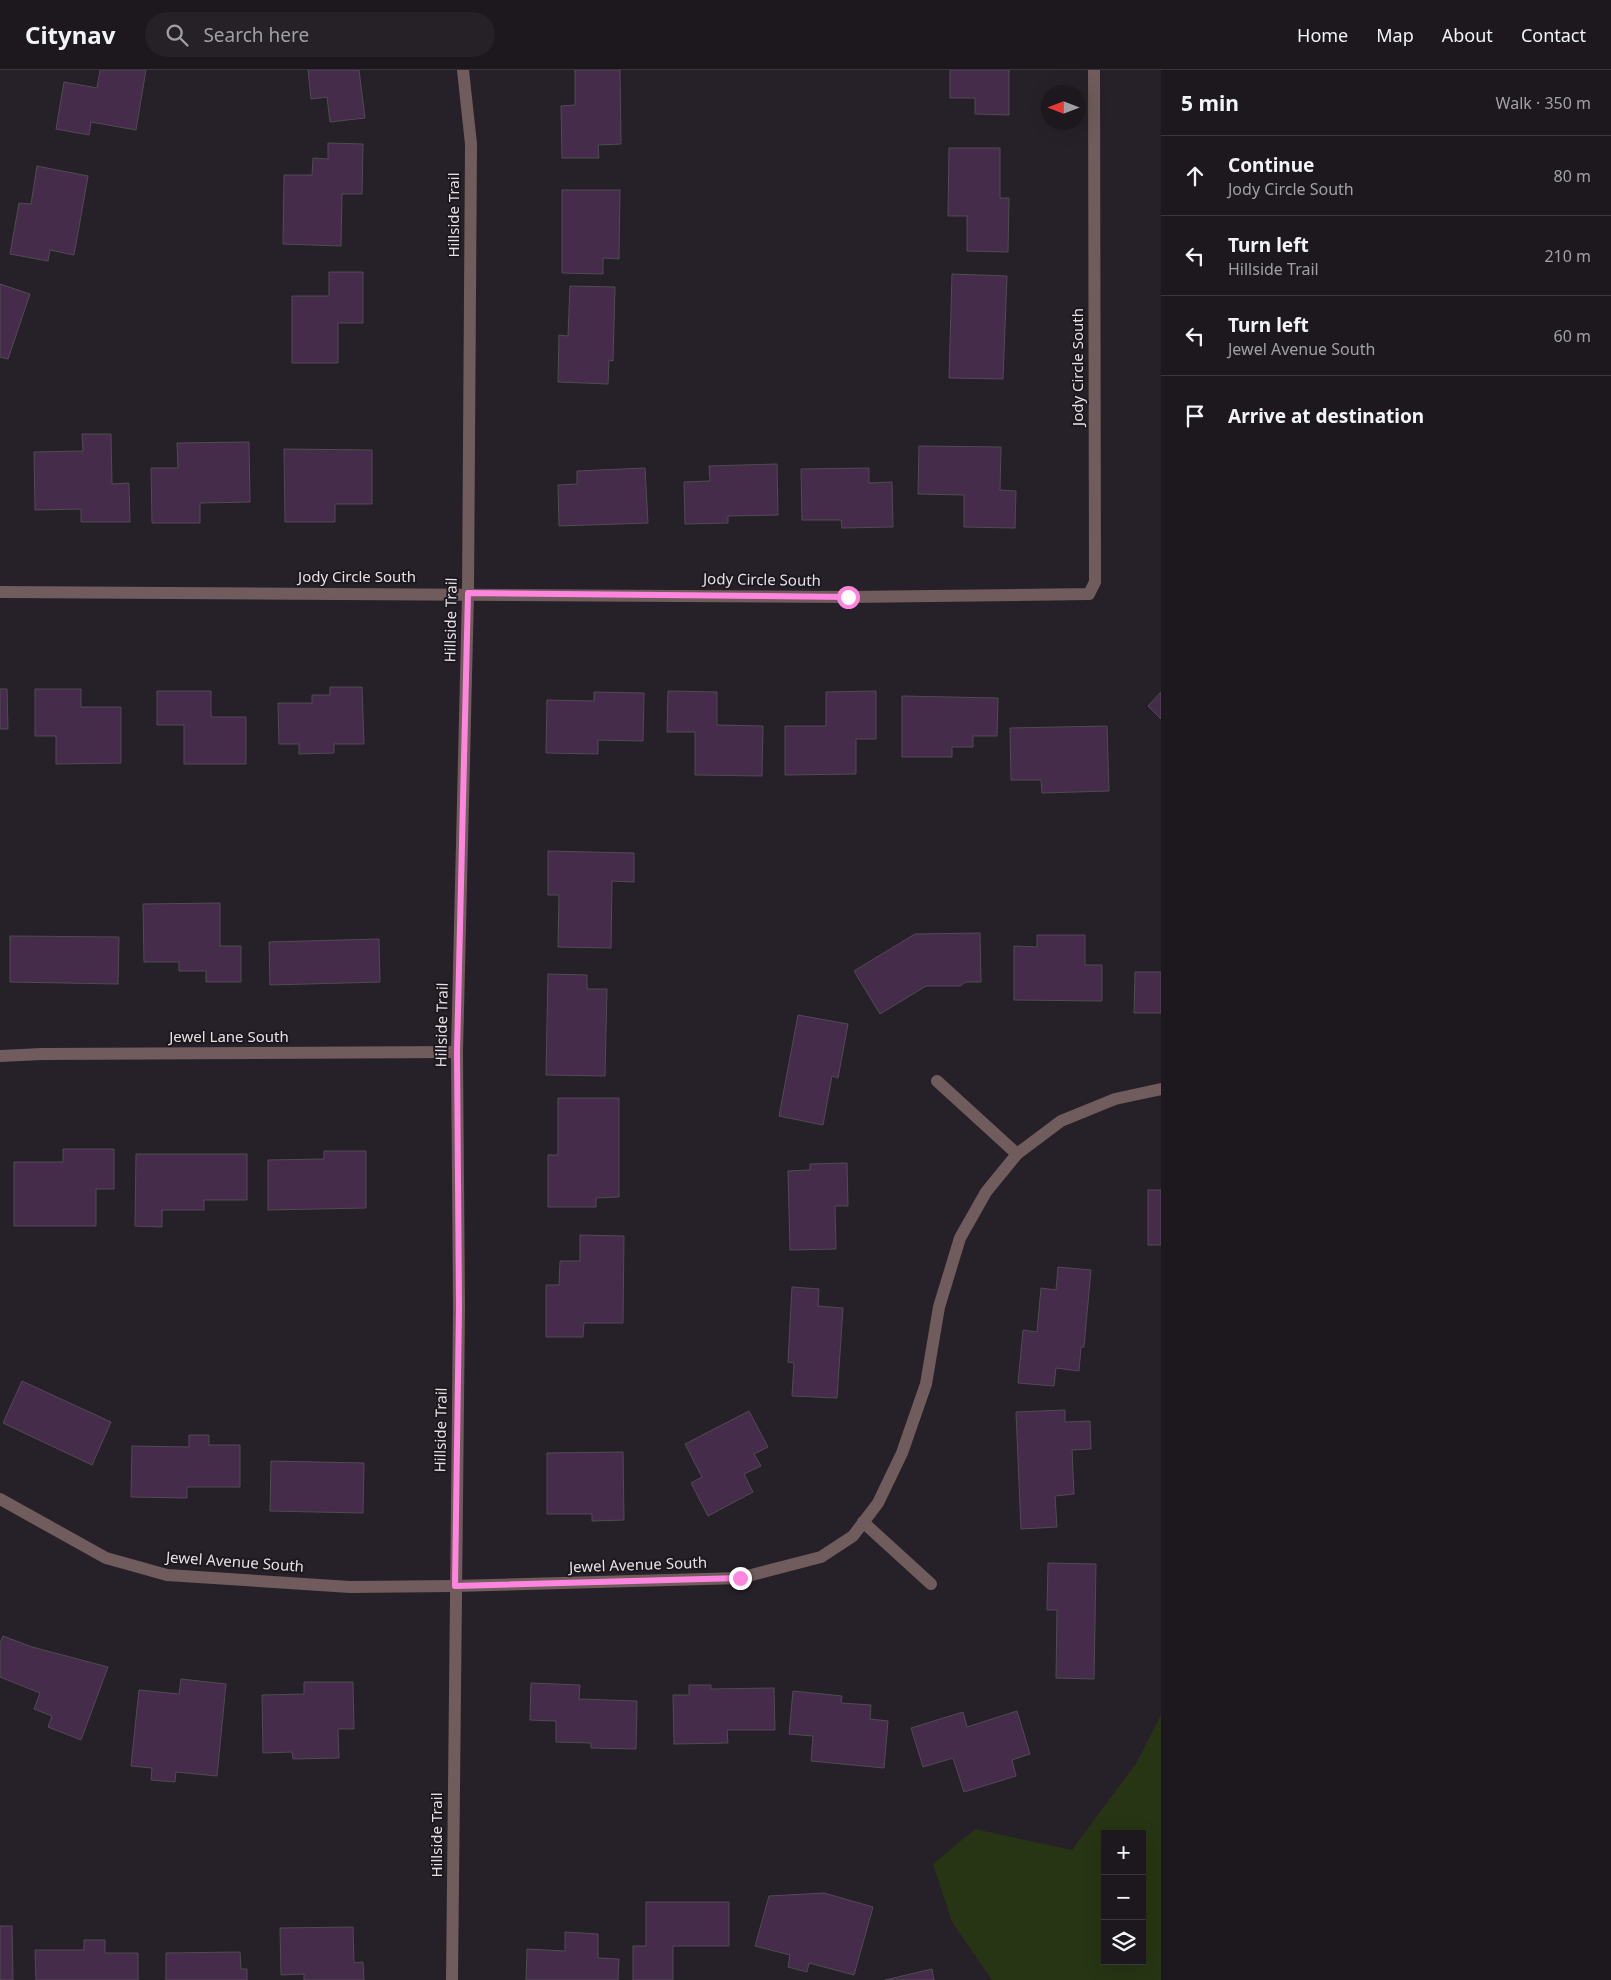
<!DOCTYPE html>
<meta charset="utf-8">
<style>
body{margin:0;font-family:"Noto Sans",sans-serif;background:#252127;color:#f1f3f6}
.controls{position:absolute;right:15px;bottom:15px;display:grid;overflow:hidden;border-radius:0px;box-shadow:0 5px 20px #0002}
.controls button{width:45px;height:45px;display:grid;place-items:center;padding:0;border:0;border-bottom:1px solid #3a373c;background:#1c181e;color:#f1f3f6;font:25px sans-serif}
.compass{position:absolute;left:1041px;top:15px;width:45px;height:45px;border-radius:50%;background:#1c181e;box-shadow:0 5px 20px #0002;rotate:270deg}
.stop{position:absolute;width:15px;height:15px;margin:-11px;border:4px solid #ff85de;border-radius:50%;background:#fff}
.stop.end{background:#ff85de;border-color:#fff;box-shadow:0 1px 5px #0008}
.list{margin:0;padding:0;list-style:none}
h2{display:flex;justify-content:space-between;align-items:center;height:65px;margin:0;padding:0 20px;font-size:21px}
h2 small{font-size:16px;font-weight:400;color:#a0a0a4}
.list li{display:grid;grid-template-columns:32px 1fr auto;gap:15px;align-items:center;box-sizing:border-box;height:80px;padding:0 20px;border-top:1px solid #3a373c}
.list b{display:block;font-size:19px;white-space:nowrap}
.list p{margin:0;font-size:16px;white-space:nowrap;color:#a0a0a4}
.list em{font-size:16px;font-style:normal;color:#a0a0a4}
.icon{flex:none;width:28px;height:28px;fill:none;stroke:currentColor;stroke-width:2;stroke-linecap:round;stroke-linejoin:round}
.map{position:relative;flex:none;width:1161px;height:1910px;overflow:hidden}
header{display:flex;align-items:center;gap:30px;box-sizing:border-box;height:70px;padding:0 25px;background:#1c181e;border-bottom:1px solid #3a373c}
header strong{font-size:24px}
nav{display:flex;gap:28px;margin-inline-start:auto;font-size:18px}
.search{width:350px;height:45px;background:#252127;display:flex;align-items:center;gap:12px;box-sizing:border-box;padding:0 18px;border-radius:28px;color:#a0a0a4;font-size:19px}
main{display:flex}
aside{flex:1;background:#1c181e}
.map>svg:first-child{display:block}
</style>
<header>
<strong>Citynav</strong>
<div class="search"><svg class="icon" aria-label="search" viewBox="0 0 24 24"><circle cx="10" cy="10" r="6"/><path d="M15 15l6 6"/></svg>Search here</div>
<nav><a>Home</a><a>Map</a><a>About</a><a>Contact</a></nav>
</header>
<main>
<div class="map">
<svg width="1161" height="1910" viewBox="0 0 1161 1910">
<rect width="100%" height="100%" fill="#262028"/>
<!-- green -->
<path fill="#273514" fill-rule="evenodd" d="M1161,1645V1910H992L952,1852L933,1794L975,1759L1072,1780L1137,1692ZM1105,1764H1142V1891H1105Z"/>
<!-- building -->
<g fill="#442c4a" stroke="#514b53">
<path d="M100,0H146L136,60L91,52L89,65L56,59L64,12L97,18Z"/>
<path d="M308,0H359L365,48L330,52L327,27L311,29Z"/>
<path d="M575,0H620L621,74L598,75L599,88H562L561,36L575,35Z"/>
<path d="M950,0H1009V45L975,44V28H950Z"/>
<path d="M328,73L363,74L362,124H342L341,176L283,174L284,105H312L313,88L328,89Z"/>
<path d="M949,78H1000V128H1009L1008,182L967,181V146H948Z"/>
<path d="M37,96L88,106L74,185L50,180L48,191L10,184L19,133L31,134Z"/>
<path d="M562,120H620L619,189L603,188V204L562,203Z"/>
<path d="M329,202H363V253H338V293H292V226H329Z"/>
<path d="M952,204L1007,206L1003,309L949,308Z"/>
<path d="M0,214L30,224L8,289L0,287Z"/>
<path d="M570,216L615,217L613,291L609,290L608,314L558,312L559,265L568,266Z"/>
<path d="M82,364H111L112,414L129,413L130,452H81V439L35,440L34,382L83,381Z"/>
<path d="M249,372L250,432L200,433V453H152L151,398H178L177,373Z"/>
<path d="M919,376L1001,377L1000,420L1016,421L1015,458L964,457V425L918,424Z"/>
<path d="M284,379L372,380V434H335V452H285Z"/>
<path d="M777,394L778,445L728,446V453L685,454L684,412L710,411L709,396Z"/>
<path d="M645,398L648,453L559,456L558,415L577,414V401Z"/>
<path d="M869,398V413L892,412L893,457L842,458L841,450H802L801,399Z"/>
<path d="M330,617H362L364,674H334V683L299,684V674H279L278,633H312V625H330Z"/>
<path d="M0,619H7L8,659H0Z"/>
<path d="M35,619H81V637H121V693L56,694V666H35Z"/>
<path d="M157,621H211V647H246V694H184V655H157Z"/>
<path d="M668,621L717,622V655L763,656L762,706L695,705V662H667Z"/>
<path d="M876,621V669H856V704L785,705V656H826V622Z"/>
<path d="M594,622L644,623L643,671L598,670V684L546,683L547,630L594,631Z"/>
<path d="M1161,622V649L1148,636Z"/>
<path d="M902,626L998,628L997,666H973V677H952V687H902Z"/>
<path d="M1107,656L1109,721L1042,723L1041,710H1011L1010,658Z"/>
<path d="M548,781L634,783V812L612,811L611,878L558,877L559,825H548Z"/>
<path d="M220,833V876H241V912H206V901H179V892H144L143,834Z"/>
<path d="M980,863L981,912H966L960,916H926L880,944L854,901L915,864Z"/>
<path d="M1037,865H1085V895H1102V931L1014,930V876L1037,877Z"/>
<path d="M10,866L119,867L118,914L10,912Z"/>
<path d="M379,869L380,912L270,915L269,872Z"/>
<path d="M1135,902H1161V943H1134Z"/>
<path d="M548,904L587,905V919H607L605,1006L546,1005Z"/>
<path d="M798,945L848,954L838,1008L832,1006L823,1055L779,1046Z"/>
<path d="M558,1028H619V1127L596,1128V1137H548V1085H558Z"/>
<path d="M63,1079H114V1119H96V1156H14V1092H63Z"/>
<path d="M324,1081H366V1138L268,1140V1090L324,1089Z"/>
<path d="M136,1084H247V1130H204V1140H162V1157L135,1156Z"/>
<path d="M847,1093L848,1136H835L836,1179L790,1180L788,1101L810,1100V1094Z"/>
<rect x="1148" y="1120" width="13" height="55"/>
<path d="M580,1165L624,1166L623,1253H584L583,1267H546V1215H559L560,1191H580Z"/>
<path d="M1058,1197L1091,1200L1084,1277H1081L1079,1301L1056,1298L1054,1316L1018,1313L1023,1260L1037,1262L1041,1218L1056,1220Z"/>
<path d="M792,1217L819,1219L818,1236L843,1238L837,1328L792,1326L794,1293L788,1292Z"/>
<path d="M22,1311L111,1352L92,1395L3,1353Z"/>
<path d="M1065,1340V1352L1090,1351L1091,1379L1072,1380L1074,1424L1055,1426L1057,1457L1021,1459L1016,1342Z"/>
<path d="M749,1341L768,1377L754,1384L761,1396L744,1404L753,1422L708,1446L691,1413L702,1407L685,1374Z"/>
<path d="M189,1365H209V1375H240V1417H187V1428L131,1427L132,1376L189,1377Z"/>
<path d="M623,1382L624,1450L592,1451V1444H547V1383Z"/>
<path d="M271,1391L364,1393L363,1443L270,1441Z"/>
<path d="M1048,1493L1096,1494L1094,1609L1056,1608L1057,1540H1047Z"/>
<path d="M3,1566L32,1577L108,1597L81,1670L48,1657L52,1646L34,1639L40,1623L0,1607V1573Z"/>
<path d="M181,1609L226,1614L217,1706L176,1702L175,1712L151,1710L152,1698L131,1696L139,1620L179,1624Z"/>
<path d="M304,1612H353L354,1659H338L339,1688L293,1689L292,1682L263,1683L262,1625L304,1624Z"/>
<path d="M531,1613L580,1615L579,1629L637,1631L636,1679L591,1678V1673L556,1672V1651L530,1650Z"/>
<path d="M689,1615H711V1619L774,1618L775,1660H727L728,1673L674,1674L673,1625H689Z"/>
<path d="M793,1621L842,1626L841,1633L871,1635L870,1649L888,1651L884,1698L811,1691L813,1666L789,1664Z"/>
<path d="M1017,1641L1030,1684L1012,1690L1016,1706L964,1722L953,1688L923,1697L911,1658L963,1642L967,1657Z"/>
<path d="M824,1823L873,1837L854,1905L809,1893L807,1902L788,1897L790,1885L755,1876L769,1826Z"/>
<path d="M646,1832H729V1876H673V1910H633V1876H646Z"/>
<path d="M0,1856H12L13,1910H0Z"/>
<path d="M353,1857L354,1893L363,1892L364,1910H304V1904L281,1905L280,1858Z"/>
<path d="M565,1862L598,1864V1888L619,1889L618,1910H526L527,1879L565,1881Z"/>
<path d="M84,1870H105V1883H138V1910H36L35,1880H84Z"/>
<path d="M240,1882L241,1899H247V1910H166V1883Z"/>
<path d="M932,1899L934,1910H885Z"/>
</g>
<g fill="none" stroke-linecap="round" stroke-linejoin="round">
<!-- street -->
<g stroke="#705c5c" stroke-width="12">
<path d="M0,522L847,527L1089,524L1095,512L1094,0"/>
<path d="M0,986L42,984L457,982"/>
<path d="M937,1011L1017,1084"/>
<path d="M0,1429L106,1488L167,1505L350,1517L455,1516L740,1508L821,1487L853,1466L878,1433L902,1383L926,1314L939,1237L960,1168L986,1122L1017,1084L1061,1051L1115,1029L1161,1019"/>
<path d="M863,1452L931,1514"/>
<path d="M452,1910L459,1237L457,982L468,523L471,74L463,0"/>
</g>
</g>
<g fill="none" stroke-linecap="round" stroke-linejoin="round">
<!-- route -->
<path stroke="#ff85de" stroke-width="6" d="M740,1508L455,1516L459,1237L457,982L468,523L848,527"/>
</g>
<g text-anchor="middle" stroke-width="4" stroke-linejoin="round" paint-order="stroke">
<!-- street labels -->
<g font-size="15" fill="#e5e1e6" stroke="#1d171e">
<text transform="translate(454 145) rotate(-90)" y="5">Hillside Trail</text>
<text transform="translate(1078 297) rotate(-90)" y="5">Jody Circle South</text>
<text x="357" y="512">Jody Circle South</text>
<text transform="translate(762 510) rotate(1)" y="5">Jody Circle South</text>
<text transform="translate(451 550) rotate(-89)" y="5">Hillside Trail</text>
<text transform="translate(442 955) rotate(-89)" y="5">Hillside Trail</text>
<text x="229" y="972">Jewel Lane South</text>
<text transform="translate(441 1360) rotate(-89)" y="5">Hillside Trail</text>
<text transform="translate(235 1492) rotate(4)" y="5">Jewel Avenue South</text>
<text transform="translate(638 1495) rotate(-2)" y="5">Jewel Avenue South</text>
<text transform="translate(437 1765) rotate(-90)" y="5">Hillside Trail</text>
</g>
</g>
</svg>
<div class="controls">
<button>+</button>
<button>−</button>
<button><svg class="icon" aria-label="layers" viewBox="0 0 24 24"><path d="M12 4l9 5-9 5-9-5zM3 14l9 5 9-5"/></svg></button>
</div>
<svg class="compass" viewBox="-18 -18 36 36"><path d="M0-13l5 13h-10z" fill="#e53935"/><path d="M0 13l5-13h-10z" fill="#a0a0a4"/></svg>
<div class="stop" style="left:848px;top:527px"></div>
<div class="stop end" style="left:740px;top:1508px"></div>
</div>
<aside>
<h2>5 min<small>Walk · 350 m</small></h2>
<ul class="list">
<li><svg class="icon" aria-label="ahead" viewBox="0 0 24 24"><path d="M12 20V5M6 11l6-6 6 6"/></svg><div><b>Continue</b><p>Jody Circle South</p></div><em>80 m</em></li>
<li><svg class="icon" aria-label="left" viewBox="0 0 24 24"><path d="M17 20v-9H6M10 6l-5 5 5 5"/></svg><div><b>Turn left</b><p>Hillside Trail</p></div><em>210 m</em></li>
<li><svg class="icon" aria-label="left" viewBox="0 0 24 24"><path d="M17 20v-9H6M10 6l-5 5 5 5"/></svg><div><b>Turn left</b><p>Jewel Avenue South</p></div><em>60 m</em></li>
<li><svg class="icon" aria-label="arrive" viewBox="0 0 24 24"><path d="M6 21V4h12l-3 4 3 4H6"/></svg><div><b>Arrive at destination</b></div></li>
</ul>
</aside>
</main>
